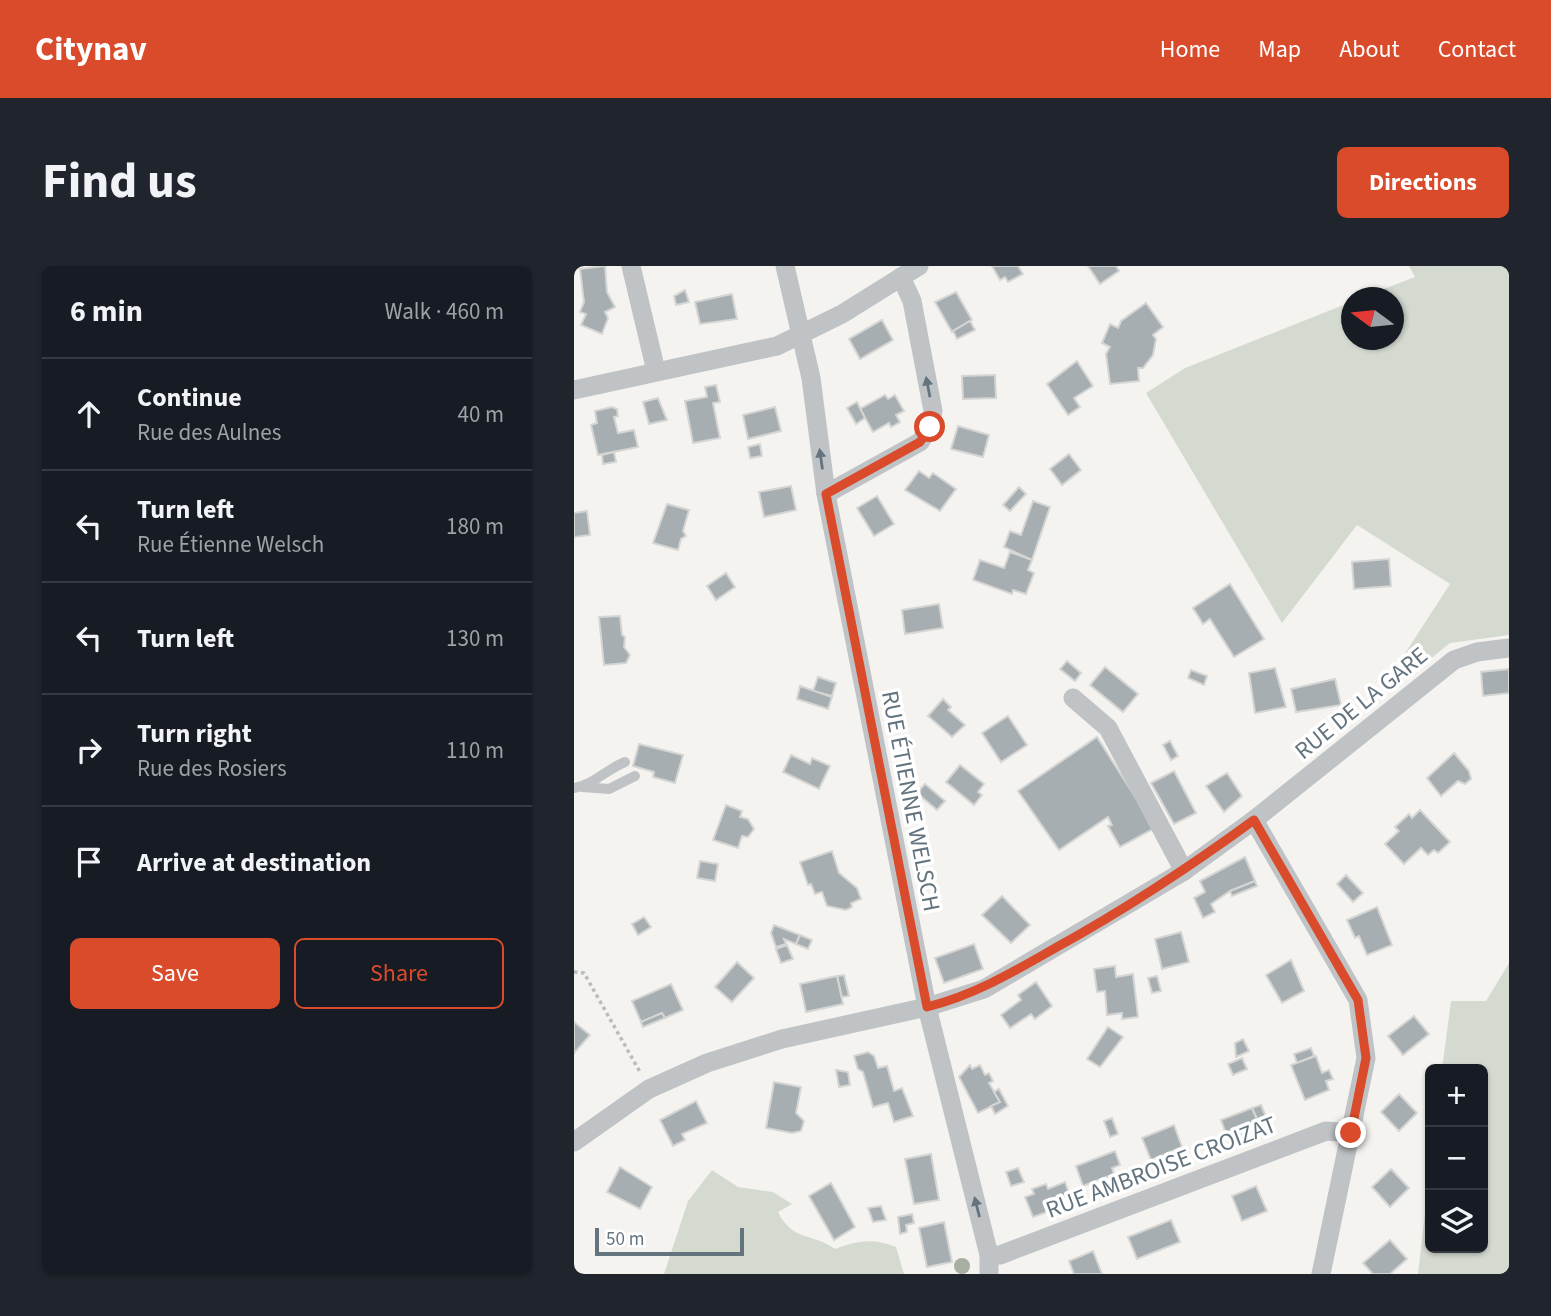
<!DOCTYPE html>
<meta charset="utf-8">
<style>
body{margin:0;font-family:"Source Sans 3",sans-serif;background:#20242c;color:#f1f3f6}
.controls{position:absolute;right:21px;bottom:21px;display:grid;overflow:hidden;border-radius:10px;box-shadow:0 2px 5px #0004}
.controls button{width:63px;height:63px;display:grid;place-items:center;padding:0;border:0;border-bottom:2px solid #363941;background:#171b24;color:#f1f3f6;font:35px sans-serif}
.compass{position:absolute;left:767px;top:21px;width:63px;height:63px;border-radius:50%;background:#171b24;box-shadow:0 2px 5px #0004;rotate:285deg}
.scale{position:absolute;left:21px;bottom:18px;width:149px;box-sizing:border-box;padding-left:7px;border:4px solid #64747f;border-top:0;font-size:19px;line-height:24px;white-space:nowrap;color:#64747f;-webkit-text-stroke:5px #fff;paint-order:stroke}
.stop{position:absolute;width:21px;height:21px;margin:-16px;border:5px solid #d94b2a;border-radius:50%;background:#fff}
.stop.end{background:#d94b2a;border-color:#fff;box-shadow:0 2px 7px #0008}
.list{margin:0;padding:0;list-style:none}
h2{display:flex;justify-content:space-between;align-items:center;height:91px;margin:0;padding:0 28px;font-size:30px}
h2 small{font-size:23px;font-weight:400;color:#9ea1a6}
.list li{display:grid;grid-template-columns:46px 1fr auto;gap:21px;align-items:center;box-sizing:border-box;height:112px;padding:0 28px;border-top:2px solid #363941}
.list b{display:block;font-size:26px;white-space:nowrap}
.list p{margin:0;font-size:23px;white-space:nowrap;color:#9ea1a6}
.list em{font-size:23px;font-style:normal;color:#9ea1a6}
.actions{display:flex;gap:14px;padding:21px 28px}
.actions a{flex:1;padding:16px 0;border:2px solid #d94b2a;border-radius:10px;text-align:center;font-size:24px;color:#d94b2a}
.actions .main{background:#d94b2a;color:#fff}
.icon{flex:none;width:38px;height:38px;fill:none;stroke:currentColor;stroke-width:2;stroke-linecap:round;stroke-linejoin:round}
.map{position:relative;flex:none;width:935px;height:1008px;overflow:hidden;border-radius:10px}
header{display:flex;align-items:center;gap:42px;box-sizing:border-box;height:98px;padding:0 35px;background:#d94b2a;color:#fff}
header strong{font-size:33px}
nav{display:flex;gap:38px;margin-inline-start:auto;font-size:24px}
.intro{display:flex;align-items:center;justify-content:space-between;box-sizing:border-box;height:168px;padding:0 42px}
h1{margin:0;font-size:49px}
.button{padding:18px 32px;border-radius:10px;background:#d94b2a;color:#fff;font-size:24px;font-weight:700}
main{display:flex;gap:42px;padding:0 42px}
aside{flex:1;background:#171b24;border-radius:10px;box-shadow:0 2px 5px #0004}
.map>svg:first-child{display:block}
</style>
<header>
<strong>Citynav</strong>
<nav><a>Home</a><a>Map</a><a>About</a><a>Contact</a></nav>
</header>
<div class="intro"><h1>Find us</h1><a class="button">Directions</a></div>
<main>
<aside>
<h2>6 min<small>Walk · 460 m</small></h2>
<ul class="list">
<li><svg class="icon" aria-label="ahead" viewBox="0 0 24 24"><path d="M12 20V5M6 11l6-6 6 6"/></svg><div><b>Continue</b><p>Rue des Aulnes</p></div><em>40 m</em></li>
<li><svg class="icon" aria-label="left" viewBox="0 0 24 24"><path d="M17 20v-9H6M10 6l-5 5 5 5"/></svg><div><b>Turn left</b><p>Rue Étienne Welsch</p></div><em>180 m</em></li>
<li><svg class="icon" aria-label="left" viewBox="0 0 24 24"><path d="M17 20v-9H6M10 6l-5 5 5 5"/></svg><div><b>Turn left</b></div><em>130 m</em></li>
<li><svg class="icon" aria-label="right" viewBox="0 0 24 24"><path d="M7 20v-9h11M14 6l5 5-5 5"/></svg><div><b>Turn right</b><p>Rue des Rosiers</p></div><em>110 m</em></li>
<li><svg class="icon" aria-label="arrive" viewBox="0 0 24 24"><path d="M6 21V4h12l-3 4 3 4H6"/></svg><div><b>Arrive at destination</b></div></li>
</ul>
<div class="actions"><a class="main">Save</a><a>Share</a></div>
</aside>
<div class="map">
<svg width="935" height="1008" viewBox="0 0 935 1008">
<rect width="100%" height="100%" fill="#f4f3f0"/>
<!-- green -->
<g fill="#d5dad1">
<path d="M835,0H935V369L876,377L833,412L819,406L876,318L783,259L708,357L572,127L611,102L777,36L778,74H820V32L789,31L841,11Z"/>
<path d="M935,697V1008H844L856,903V982H909V803H868L877,735H912Z"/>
<path d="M138,904L164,921L199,926L218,938L204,946C219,976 237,966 261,983C284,974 300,972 322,981L330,1008H90L114,935Z"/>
</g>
<!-- building -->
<g fill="#a6aeb2" stroke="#d5d5d3" stroke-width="2">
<path d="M31,0L33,26L41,41L31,46L34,52L28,68L7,59L12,48L6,46L10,36L6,3Z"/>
<path d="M418,0H444L449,8L434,16L431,11L426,14Z"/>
<path d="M514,0H542L545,5L526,18Z"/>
<path d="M111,24L115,36L102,39L100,30Z"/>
<path d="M382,26L398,54L378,66L361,36Z"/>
<path d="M158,28L163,53L126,58L121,36Z"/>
<path d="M572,37L589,61L579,69L582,73L579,89L569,102H564L565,115L536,118L532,88L536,81L528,77L536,58L544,62L547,55Z"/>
<path d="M308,54L319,74L286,93L275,73Z"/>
<path d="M396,55L401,64L383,73L379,65Z"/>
<path d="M503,95L519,120L500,132L506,141L494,149L473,118Z"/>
<path d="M421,109L422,132L389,133L388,110Z"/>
<path d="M142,119L146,136L139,137L146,172L119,177L111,135L133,131L131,121Z"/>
<path d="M311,129L314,133L321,129L330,145L322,149L326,156L317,161L315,157L299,166L286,143Z"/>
<path d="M84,132L93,154L75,158L69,136Z"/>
<path d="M283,136L291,152L282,158L273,142Z"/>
<path d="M38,141L43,143L44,150L40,151L44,167L60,164L64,181L24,189L17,159L23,157L21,145Z"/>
<path d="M201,141L207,165L174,173L169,149Z"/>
<path d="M384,160L415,169L409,191L377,183Z"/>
<path d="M186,178L188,190L176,192L174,181Z"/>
<path d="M40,186L42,196L29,198L28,189Z"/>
<path d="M495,188L507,204L488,219L476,203Z"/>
<path d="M345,205L355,212L359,207L382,223L366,245L331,224Z"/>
<path d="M217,220L222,244L190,251L185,226Z"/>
<path d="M445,221L452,228L436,245L429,239Z"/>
<path d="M303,230L320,258L300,270L283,242Z"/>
<path d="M459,235L476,241L458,294L430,281L436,265L447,269Z"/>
<path d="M93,238L115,244L109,265L112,270L107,273L104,284L79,277Z"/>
<path d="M13,245L16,269L0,271V247Z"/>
<path d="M436,286L458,294L454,304L460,307L452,328L439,324L438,328L399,314L406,294L430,302Z"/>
<path d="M815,293L817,320L780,323L778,296Z"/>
<path d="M152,307L161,321L142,334L133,320Z"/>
<path d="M656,318L690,373L660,391L636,353L629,358L619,342Z"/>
<path d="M365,338L369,362L331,368L328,344Z"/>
<path d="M46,350L48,369L51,371L50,381L56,389L52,397L30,399L25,351Z"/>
<path d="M493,395L507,407L501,415L486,403Z"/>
<path d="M531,401L564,428L549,446L516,419Z"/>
<path d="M701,402L712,441L681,447L675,407Z"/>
<path d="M935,403V427L909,430L907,406Z"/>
<path d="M617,404L633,410L630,419L614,412Z"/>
<path d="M244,411L262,417L258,430L239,425Z"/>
<path d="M761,413L767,439L722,446L717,423Z"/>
<path d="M226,420L258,431L254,443L223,433Z"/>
<path d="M369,433L377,441L374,444L391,459L378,471L354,450Z"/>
<path d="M434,450L453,479L427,496L408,467Z"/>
<path d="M523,471L581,562L546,581L534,560L538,559L534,551L485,584L444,525Z"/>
<path d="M596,475L604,490L597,494L589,479Z"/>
<path d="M65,478L109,489L101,517L79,511L80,506L59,500Z"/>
<path d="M880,487L895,505L897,513L891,518L884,515L867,530L853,512Z"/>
<path d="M217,489L236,498L238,492L256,500L245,523L209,506Z"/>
<path d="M386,499L410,518L404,526L408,529L400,539L372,516Z"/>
<path d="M600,505L622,547L600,558L577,517Z"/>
<path d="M653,507L668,530L650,546L632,520Z"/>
<path d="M351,518L371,535L363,544L343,527Z"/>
<path d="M152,539L168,545L166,551L174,553L180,563L174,571L168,570L164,582L139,574Z"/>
<path d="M846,544L876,576L864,587L860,584L854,589L847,582L830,598L811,578L825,565L821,561L835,548L838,552Z"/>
<path d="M258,585L265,607L283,622L287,633L277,637L278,641L272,644L253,640L248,626L241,628L237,618L234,619L226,596Z"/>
<path d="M671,591L681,615L656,625L637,638L641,646L629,652L620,632L631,626L626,615Z"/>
<path d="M126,595L144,598L141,615L123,612Z"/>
<path d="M772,609L789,627L779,636L763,618Z"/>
<path d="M681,615L683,620L658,630L656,625Z"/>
<path d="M428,630L456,659L437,677L408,649Z"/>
<path d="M803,641L818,679L793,689L785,670L781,672L773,654Z"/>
<path d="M70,651L77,661L64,669L58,658Z"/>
<path d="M200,659L226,669L222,678L210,673L212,678L202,681L197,667Z"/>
<path d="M607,666L615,696L588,703L581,673Z"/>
<path d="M226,669L238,674L234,683L222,678Z"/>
<path d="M400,678L409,703L370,717L361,692Z"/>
<path d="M213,679L219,693L207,697L202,683Z"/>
<path d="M717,694L730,725L708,737L692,709Z"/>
<path d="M163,696L180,712L158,736L141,721Z"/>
<path d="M541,700L542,711L559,708L564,751L548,753V747L533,749L531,725L523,726L520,703Z"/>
<path d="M270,709L275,730L268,731L263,710Z"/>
<path d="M263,710L269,738L232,746L226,718Z"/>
<path d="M583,710L587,725L578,727L574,712Z"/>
<path d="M462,716L478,740L461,753L457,748L436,762L427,749L447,734L444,729Z"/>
<path d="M97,718L109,744L91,752L88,747L67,756L58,735Z"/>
<path d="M88,747L91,752L69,761L67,756Z"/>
<path d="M840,750L855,768L829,789L814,770Z"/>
<path d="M0,756L16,769L0,787Z"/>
<path d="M534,761L549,771L526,801L513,793Z"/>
<path d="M669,773L675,785L662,791L661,777Z"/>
<path d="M737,782L740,790L723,797L720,788Z"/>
<path d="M294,786L300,790L304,802L313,800L320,825L328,822L339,850L320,856L314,837L299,841L289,806L284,803L280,790Z"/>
<path d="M742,790L748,807L755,804L759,813L752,815L755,824L731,834L717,799Z"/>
<path d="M668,792L673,803L659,809L654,798Z"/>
<path d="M396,799L398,803L406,799L411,809L415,807L419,815L415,817L426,836L404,847L385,811Z"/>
<path d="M262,804L274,806L276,819L265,821Z"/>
<path d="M200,816L227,821L222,847L230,855L227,865L218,867L192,862Z"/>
<path d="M425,823L434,840L421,848L417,840L426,836L420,826Z"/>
<path d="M825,828L843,847L825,865L807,846Z"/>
<path d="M122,835L133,857L108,868L111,874L99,880L86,854Z"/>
<path d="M687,839L692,851L684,855L678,842Z"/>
<path d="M678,842L687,863L655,876L647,854Z"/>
<path d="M538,852L544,868L536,871L530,855Z"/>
<path d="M600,859L608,881L577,894L568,872Z"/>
<path d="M541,885L546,899L538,902L540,908L509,920L502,900Z"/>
<path d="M357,888L365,934L340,938L331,893Z"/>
<path d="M46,901L78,921L66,943L33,926Z"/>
<path d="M444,902L450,916L437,920L432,906Z"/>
<path d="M817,903L835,922L816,941L798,921Z"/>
<path d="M491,916L496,930L488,933L490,940L459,951L451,931L460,928L458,923L472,918L474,923Z"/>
<path d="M257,917L281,961L260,974L235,930Z"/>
<path d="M682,920L693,945L668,955L658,930Z"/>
<path d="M307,940L312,954L299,956L294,942Z"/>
<path d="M338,948L340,957L332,959L333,966L326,968L324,951Z"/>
<path d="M597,954L606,976L563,993L554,971Z"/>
<path d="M370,956L378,996L353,1001L345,962Z"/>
<path d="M816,974L833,993L816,1008H799L789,997Z"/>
<path d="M519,985L528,1008H500L495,995Z"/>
</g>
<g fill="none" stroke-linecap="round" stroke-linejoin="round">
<!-- path -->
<path stroke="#b9bbbd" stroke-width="3.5" stroke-dasharray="3.5 3.5" stroke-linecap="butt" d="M0,706L10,707L66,806"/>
<!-- lane -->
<g stroke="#bfc3c6" stroke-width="10">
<path d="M9,521L35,523L61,510"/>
<path d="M0,522C19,519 33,503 51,496"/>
</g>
<!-- street -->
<g stroke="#bfc3c6" stroke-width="19">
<path d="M57,0L82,105"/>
<path d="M211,0L237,112L252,228L353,741L415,989V1008"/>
<path d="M0,124L203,80L268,48L345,0"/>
<path d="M252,228L346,176L356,161L359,145L338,35L327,11"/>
<path d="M499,432L534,462L610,605"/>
<path d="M680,554L784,734L792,792L747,1008"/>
<path d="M0,876L75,823L133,797L208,773L353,741L410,723L610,605L680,554L880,394L903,386L935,382"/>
<path d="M415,989H426L752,865L777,867"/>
</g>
</g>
<!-- trees -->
<circle fill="#a6afa2" cx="388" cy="1000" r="8"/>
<!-- one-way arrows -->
<defs><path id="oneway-solid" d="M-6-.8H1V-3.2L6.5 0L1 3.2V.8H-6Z" transform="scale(1.75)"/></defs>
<g fill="#64747f">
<use href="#oneway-solid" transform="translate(354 121) rotate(-101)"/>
<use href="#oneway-solid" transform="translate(247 193) rotate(-98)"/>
<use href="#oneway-solid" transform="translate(403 941) rotate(-104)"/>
</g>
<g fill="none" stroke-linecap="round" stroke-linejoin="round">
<!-- route -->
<path stroke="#d94b2a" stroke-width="9" d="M356,161L346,176L252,228L353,741C401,729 441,705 483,681C552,643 617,600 680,554L784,734L792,792L777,867"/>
</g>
<g text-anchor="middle" stroke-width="7" stroke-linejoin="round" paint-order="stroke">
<!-- street labels -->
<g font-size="24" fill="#64747f" stroke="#fff">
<text transform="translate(787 437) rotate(-39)" y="8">RUE DE LA GARE</text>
<text transform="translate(337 535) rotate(79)" y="8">RUE ÉTIENNE WELSCH</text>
<text transform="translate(587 901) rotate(-21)" y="8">RUE AMBROISE CROIZAT</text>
</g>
</g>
</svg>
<div class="controls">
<button>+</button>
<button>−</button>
<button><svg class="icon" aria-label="layers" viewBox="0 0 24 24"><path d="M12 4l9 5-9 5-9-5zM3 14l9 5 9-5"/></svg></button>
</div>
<svg class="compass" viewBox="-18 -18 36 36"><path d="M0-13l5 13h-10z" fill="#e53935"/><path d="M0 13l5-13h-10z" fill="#9ea1a6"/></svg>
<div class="scale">50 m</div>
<div class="stop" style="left:356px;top:161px"></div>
<div class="stop end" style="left:777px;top:867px"></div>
</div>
</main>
